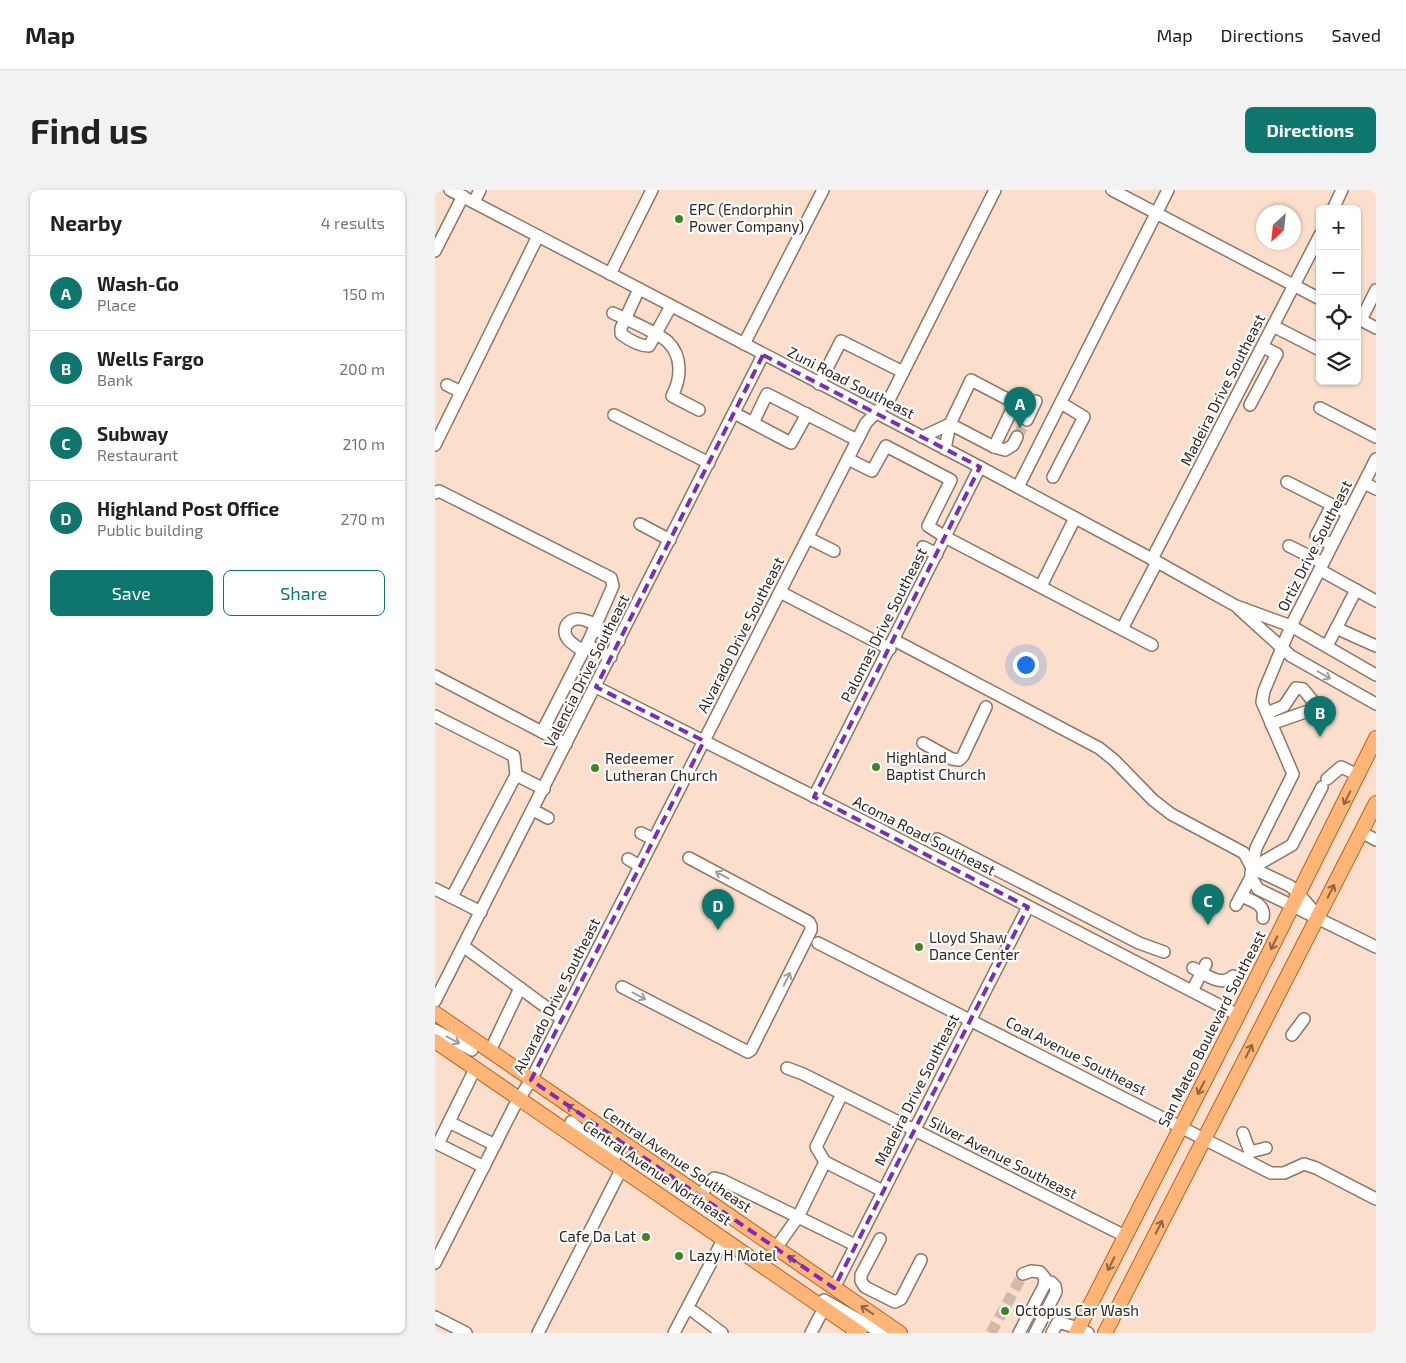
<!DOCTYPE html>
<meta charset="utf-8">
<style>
body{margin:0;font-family:"Exo 2",sans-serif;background:#f2f2f2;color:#222}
.controls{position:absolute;right:15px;top:15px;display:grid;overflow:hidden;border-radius:8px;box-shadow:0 1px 4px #0004}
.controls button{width:45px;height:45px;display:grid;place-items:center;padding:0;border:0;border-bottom:1px solid #e0e0e0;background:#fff;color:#222;font:25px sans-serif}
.compass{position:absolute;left:821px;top:15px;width:45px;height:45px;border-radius:50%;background:#fff;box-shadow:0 1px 4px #0004;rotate:207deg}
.you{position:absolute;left:590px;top:474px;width:18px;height:18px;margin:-12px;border:4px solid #fff;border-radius:50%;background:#1a73e8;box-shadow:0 0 0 8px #1a73e833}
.badge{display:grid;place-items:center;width:32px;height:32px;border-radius:50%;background:#0f766e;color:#fff;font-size:16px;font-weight:700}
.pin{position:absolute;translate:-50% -41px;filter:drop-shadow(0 1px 2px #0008)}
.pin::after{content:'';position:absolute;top:26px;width:18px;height:15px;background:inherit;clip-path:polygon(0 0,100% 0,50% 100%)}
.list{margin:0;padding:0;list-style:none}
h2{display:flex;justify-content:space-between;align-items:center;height:65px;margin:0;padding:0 20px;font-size:21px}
h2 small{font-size:16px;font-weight:400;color:#767676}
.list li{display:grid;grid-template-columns:32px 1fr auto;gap:15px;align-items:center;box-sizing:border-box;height:75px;padding:0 20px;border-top:1px solid #e0e0e0}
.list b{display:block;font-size:19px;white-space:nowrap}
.list p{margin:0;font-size:16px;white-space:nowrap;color:#767676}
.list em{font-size:16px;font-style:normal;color:#767676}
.actions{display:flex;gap:10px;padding:15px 20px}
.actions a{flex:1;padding:11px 0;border:1px solid #0f766e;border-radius:8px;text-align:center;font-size:18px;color:#0f766e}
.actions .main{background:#0f766e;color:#fff}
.icon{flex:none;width:28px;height:28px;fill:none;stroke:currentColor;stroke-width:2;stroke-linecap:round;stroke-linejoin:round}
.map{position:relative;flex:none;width:941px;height:1143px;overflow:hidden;border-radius:8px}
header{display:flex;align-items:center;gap:30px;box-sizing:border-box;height:70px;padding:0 25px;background:#fff;border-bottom:1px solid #e0e0e0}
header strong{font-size:24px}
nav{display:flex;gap:28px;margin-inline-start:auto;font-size:18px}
.intro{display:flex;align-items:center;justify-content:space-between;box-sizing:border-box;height:120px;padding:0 30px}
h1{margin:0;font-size:35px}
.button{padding:12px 22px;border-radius:8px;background:#0f766e;color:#fff;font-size:18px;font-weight:700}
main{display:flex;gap:30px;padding:0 30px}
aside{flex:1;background:#fff;border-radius:8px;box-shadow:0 1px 4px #0004}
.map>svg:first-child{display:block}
</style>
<header>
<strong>Map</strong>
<nav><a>Map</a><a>Directions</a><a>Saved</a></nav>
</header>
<div class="intro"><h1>Find us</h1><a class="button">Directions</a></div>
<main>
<aside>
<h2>Nearby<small>4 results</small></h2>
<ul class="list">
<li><span class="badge">A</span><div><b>Wash-Go</b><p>Place</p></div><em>150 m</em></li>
<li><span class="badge">B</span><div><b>Wells Fargo</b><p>Bank</p></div><em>200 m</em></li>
<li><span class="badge">C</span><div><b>Subway</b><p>Restaurant</p></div><em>210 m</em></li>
<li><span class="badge">D</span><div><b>Highland Post Office</b><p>Public building</p></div><em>270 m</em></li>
</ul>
<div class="actions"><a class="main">Save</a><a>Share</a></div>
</aside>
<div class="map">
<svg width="941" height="1143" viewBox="0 0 941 1143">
<rect width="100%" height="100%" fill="#fbdecb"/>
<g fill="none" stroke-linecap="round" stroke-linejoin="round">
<!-- minor-tunnel -->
<g stroke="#d3b9a9" stroke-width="11" stroke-dasharray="11 5.5" stroke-linecap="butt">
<path d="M582,247L592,230"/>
<path d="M556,1143L588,1084"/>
</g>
<defs>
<g id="minor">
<path d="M15,0L545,277L717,369L801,416L856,436L941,485"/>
<path d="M677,0L885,109"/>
<path d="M39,12L45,0"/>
<path d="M898,19L907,0"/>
<path d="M0,61L28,6"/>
<path d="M175,84L217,0"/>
<path d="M204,99L186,138V144C194,150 205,156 214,156L236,116"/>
<path d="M178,123C191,129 225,144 233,152C248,167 246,189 237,206L264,220"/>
<path d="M922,128L941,138"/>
<path d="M926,130L941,100"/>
<path d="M838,136L885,160"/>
<path d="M309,154L388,0"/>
<path d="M536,190L580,213L559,257L515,234Z"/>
<path d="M384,194L406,151L468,182"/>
<path d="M12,195L26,202"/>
<path d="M815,215L842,164L828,157"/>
<path d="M885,218L941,247"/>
<path d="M299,223L318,233L332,204L422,250"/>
<path d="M179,225L274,273"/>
<path d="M592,230L601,211"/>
<path d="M318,233L356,253L372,224"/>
<path d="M487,247L515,234"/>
<path d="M0,255L103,46"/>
<path d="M559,257L570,260L578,255L582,247"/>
<path d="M510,259L515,234"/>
<path d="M413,269L437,281L451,256L516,290L493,336L510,347L717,455"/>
<path d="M618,287L649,227L626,213"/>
<path d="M852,292L913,323"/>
<path d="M929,293L941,299"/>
<path d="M583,297L733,0"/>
<path d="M0,303L4,301L176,388L178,396L155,448L107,542L0,486"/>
<path d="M897,315L881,346L897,355"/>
<path d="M205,334L235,350"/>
<path d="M373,348L399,361"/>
<path d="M854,356L888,373"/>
<path d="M488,357L502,364"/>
<path d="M717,369L885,45"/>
<path d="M885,380L941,411"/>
<path d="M606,396L640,328"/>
<path d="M345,402L455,459"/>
<path d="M804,419L856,466L941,514"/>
<path d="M901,438L941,456"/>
<path d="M159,439L184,451"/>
<path d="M687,439L722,372"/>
<path d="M459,450L664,558L679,570L718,610L736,624L809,663L817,678L821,658L858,584L827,512L829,501L856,436L941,269"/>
<path d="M152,455L176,467"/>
<path d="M892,456L921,400"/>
<path d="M148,461C140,455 126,449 131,436C133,432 136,430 141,429C146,428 155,432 161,434"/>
<path d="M161,497L444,639L803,825"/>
<path d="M832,523L849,516L861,498L868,499L877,510L878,517L876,520L836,534"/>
<path d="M0,526L79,566L81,585L109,599"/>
<path d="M107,542L131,554"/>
<path d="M488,553L517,569L524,570L528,566L551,517"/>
<path d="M892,589L906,577L923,585"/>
<path d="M379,607L545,277"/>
<path d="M98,620L113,628"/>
<path d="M926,642L941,650"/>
<path d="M206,643L218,649"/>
<path d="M502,649L704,753L729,762"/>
<path d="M193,669L205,676"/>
<path d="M817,678L857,655L887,597"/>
<path d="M817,678L855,696L864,704L882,725"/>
<path d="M816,687L823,699L941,757"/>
<path d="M0,699L46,722"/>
<path d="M806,706C817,711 831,714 828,728"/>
<path d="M17,707L81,585"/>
<path d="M801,715L816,687V682"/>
<path d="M383,753L836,983H849L869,974L881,978L941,1009"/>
<path d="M28,756L127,829"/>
<path d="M758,778C770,784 787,798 798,786"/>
<path d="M187,797L313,862L316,860L376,740V736L374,732L254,668"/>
<path d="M757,801L771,774"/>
<path d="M0,811L328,165"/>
<path d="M0,840L37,860"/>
<path d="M857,845L869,829"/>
<path d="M55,861L85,798"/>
<path d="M352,878L368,884L690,1046"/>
<path d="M40,879L3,954L49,977"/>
<path d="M14,932L60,955"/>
<path d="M136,932L161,953L180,966"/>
<path d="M808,943L815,962"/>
<path d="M811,970L815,962L831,958"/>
<path d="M390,972L381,957L407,904"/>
<path d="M265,1005L279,988L287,990L363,1027L341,1058"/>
<path d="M445,1049L426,1085V1091L430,1097L460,1112L466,1109L486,1070"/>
<path d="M420,1055L363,1027L390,972L448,1001"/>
<path d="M0,1073L79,917L96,890L431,233L455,208L560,0"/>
<path d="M399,1098L593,717"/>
<path d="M389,1110L447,1143"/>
<path d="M252,1119L259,1122L287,1143"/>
<path d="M0,1127L31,1143"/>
<path d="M103,1143L187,978"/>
<path d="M239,1143L289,1048"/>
<path d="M376,1143L389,1118"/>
<path d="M584,1143L609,1096L610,1088L605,1082L596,1081L588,1084"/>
<path d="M600,1143L621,1102L620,1096L616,1092"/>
<path d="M617,1143L623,1132L643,1138L653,1143"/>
</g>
<g id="major">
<path d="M0,823L465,1143"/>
<path d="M0,851L425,1143"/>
<path d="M641,1143L803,825L941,548"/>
<path d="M670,1143L941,613"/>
</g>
</defs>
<!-- minor casing -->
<use href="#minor" stroke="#8f7665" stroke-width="14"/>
<!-- major casing -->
<use href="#major" stroke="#b6631e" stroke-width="16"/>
<!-- minor -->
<use href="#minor" stroke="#fff" stroke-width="11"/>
<!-- major -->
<use href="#major" stroke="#feb577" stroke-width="14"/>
</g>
<!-- one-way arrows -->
<defs><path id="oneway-shaft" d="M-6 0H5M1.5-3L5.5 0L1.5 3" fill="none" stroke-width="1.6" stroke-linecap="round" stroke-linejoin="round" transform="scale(1.25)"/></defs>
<g stroke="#a29d9a">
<use href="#oneway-shaft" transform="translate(889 485) rotate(30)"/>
<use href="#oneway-shaft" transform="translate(287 685) rotate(-152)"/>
<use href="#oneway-shaft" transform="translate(352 789) rotate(-64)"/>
<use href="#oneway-shaft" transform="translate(204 806) rotate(28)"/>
<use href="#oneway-shaft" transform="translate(18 850) rotate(28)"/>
</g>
<g stroke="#8d6647">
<use href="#oneway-shaft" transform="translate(912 608) rotate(116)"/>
<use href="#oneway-shaft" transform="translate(896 701) rotate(-63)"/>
<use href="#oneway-shaft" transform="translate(839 753) rotate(116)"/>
<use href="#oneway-shaft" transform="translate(814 861) rotate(-63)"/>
<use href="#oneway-shaft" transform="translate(766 898) rotate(117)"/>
<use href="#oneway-shaft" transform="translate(138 919) rotate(-146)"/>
<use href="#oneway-shaft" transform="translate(724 1037) rotate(-63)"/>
<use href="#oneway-shaft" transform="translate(359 1070) rotate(-146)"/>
<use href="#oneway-shaft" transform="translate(676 1074) rotate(117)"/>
<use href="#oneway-shaft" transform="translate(432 1120) rotate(-146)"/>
</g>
<!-- marked area -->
<path fill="none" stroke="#7b2cbf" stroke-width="4" stroke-dasharray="10 6" stroke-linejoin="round" d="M328,165L545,277L379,607L593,717L399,1098L96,890L269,551L161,497Z"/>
<!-- markers -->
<g fill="#408427" stroke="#fff" stroke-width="2">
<circle cx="244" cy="29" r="5"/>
<circle cx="441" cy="577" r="5"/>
<circle cx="160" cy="578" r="5"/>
<circle cx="484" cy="757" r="5"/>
<circle cx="211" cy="1047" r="5"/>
<circle cx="244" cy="1066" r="5"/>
<circle cx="570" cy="1121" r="5"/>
</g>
<g text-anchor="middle" stroke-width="4.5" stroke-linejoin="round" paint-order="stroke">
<!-- poi labels -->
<g font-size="15" fill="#31261f" stroke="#fff" text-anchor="start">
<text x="254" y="25">EPC (Endorphin<tspan x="254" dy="17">Power Company)</tspan></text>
<text x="451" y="573">Highland<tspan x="451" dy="17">Baptist Church</tspan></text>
<text x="170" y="574">Redeemer<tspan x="170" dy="17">Lutheran Church</tspan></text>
<text x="494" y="753">Lloyd Shaw<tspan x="494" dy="17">Dance Center</tspan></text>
<text x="201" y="1052" text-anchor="end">Cafe Da Lat</text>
<text x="254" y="1071">Lazy H Motel</text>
<text x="580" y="1126">Octopus Car Wash</text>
</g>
<!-- street labels -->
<g font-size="15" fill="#31261f" stroke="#fff">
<text transform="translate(416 193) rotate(27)" y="5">Zuni Road Southeast</text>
<text transform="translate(788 200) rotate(-63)" y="5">Madeira Drive Southeast</text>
<text transform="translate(880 356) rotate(-63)" y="5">Ortiz Drive Southeast</text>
<text transform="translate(449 435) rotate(-63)" y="5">Palomas Drive Southeast</text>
<text transform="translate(306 445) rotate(-63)" y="5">Alvarado Drive Southeast</text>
<text transform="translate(152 481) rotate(-63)" y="5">Valencia Drive Southeast</text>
<text transform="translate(489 646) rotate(27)" y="5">Acoma Road Southeast</text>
<text transform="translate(122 806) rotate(-63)" y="5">Alvarado Drive Southeast</text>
<text transform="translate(777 839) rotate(-63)" y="5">San Mateo Boulevard Southeast</text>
<text transform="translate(641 866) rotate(27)" y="5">Coal Avenue Southeast</text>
<text transform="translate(482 900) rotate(-63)" y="5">Madeira Drive Southeast</text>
<text transform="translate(568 968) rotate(27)" y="5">Silver Avenue Southeast</text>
<text transform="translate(242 970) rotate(34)" y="5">Central Avenue Southeast</text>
<text transform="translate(222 983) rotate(34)" y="5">Central Avenue Northeast</text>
</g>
</g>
</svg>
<div class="controls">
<button>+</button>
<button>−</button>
<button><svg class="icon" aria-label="locate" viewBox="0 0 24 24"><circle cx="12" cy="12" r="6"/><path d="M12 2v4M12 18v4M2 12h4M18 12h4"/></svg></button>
<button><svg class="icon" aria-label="layers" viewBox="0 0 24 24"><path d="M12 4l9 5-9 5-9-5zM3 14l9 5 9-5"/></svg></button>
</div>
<svg class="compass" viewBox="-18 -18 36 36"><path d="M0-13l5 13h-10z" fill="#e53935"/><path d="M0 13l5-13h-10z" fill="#767676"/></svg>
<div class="you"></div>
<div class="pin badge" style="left:585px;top:238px">A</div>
<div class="pin badge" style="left:885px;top:547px">B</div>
<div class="pin badge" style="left:773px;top:735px">C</div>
<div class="pin badge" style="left:283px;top:740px">D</div>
</div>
</main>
